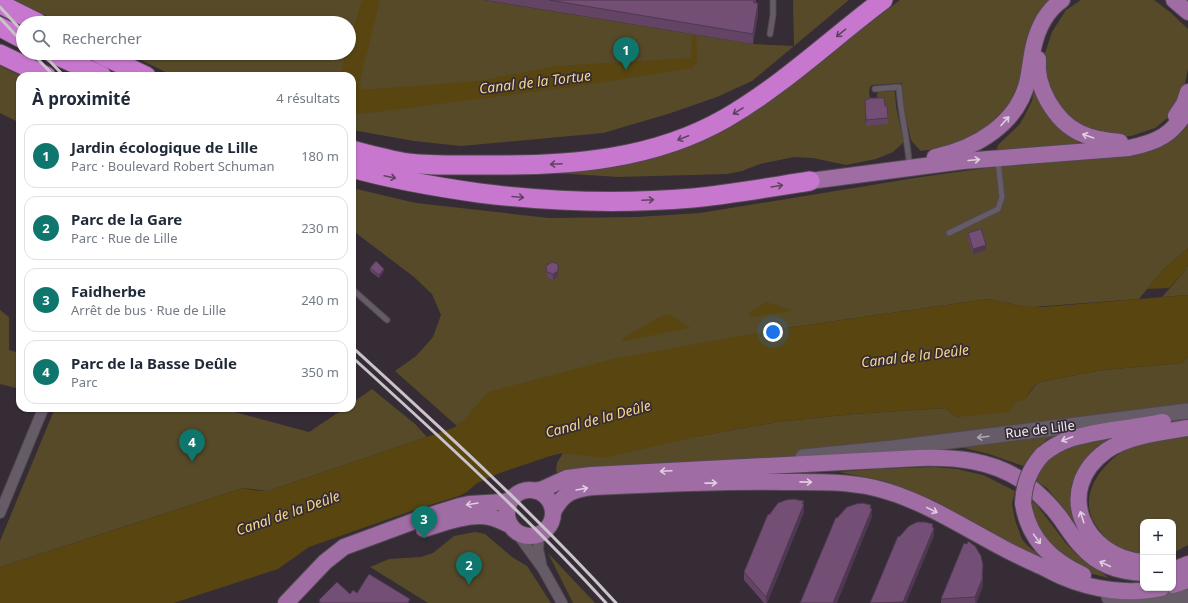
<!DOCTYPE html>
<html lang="fr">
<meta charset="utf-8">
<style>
body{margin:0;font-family:"Noto Sans",sans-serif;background:#f2f2f3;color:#1f2937}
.controls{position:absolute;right:12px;bottom:12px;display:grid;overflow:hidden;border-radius:8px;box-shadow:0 1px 3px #0004}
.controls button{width:36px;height:36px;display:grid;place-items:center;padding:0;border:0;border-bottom:1px solid #e0e1e3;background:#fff;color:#1f2937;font:20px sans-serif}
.you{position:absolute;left:773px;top:332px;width:14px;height:14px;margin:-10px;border:3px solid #fff;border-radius:50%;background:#1a73e8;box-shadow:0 0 0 6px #1a73e833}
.badge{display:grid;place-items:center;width:26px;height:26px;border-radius:50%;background:#0f766e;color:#fff;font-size:13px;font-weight:700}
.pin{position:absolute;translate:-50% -33px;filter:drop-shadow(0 1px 2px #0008)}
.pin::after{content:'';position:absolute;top:21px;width:14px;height:12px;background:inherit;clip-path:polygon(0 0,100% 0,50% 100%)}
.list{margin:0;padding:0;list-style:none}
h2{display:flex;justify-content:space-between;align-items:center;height:52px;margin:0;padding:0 16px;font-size:17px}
h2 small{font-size:13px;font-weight:400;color:#747a83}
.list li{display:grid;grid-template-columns:26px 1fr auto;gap:12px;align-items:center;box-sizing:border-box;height:64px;margin:0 8px 8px;padding:0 8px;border:1px solid #e0e1e3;border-radius:12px}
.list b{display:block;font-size:15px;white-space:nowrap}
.list p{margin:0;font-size:13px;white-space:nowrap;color:#747a83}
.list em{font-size:13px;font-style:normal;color:#747a83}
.icon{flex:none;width:22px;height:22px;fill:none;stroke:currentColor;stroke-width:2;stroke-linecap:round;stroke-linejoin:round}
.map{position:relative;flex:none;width:1188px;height:603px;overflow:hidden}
.search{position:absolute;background:#fff;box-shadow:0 1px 3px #0004;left:16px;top:16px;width:340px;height:44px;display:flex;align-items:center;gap:10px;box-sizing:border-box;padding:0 14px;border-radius:22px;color:#747a83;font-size:15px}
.panel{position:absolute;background:#fff;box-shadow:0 1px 3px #0004;left:16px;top:72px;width:340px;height:340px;border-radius:12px}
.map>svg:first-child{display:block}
</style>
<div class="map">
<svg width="1188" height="603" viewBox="0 0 1188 603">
<rect width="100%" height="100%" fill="#352c36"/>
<!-- green -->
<g fill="#574a29">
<path d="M13,0H484L753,44L794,46L793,0H849L752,81L717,97L668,114L603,133L461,146L414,141L352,130V76H174L126,53H349V23H62Z"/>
<path d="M900,0H1051L1018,93L993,125L953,146L921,151L916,146L911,140L903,106L902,83L872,85L870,87L869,92L871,104L866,114H865L866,126L877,103V95L878,92L893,91L895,92L896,107L904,142L893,152L876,159L846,165L813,158L794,157L760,164L742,171L727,174L619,177L538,172L663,152L816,62L869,24Z"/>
<path d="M1081,0H1154L1170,12L1188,29V69L1181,101L1170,116L1155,128L1131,136L1111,137L1081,126L1060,109L1049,89L1045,73V53L1052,32L1066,10Z"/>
<path d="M0,66L21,76L20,123L0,113Z"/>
<path d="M1035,83L1080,139L1078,146L999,151L997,148L998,145L1019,125L1024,117L1032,101Z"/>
<path d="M1188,123V248L1161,272L1139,299L1032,307L1022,306L988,299L772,330L462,422L457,426L395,371L416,356L433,337L441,315L432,294L414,277L352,230V188L416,203L549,218L637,217L700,213L921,177L987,168L1080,159L1150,151L1168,143L1185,129Z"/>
<path d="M1188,265V295L1162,297L1184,272Z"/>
<path d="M0,310L9,317V350L20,353V389L0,384Z"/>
<path d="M1188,356V410L751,462L560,474L556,471L557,463L563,453L574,454L699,436L777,422L854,414L945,408L957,417L1017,401L1027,396L1034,387L1039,382L1102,370L1183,363Z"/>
<path d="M372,389L415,424L427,437L268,491L243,488L0,567V541L55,408H219L309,432L345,408H352V403Z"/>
<path d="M1068,430L1046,440L1031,455L1023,466L989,454L952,445Z"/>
<path d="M1117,437L1099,447L1081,465L1072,482L1070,498L1078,529L1067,512L1047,488L1033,479C1040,469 1048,455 1059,449C1076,440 1098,440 1117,437Z"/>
<path d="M1188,437V545L1173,553V522H1143V554C1132,551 1118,549 1109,541C1106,539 1103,535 1101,532C1075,503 1095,470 1123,451C1126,449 1130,448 1134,447C1152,441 1170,439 1188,437Z"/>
<path d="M934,467L957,469L983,475L1015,491L1012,504L1015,520L1022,539L1027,545L1053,566L933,500L888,482L839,472L875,469Z"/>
<path d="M1030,500L1036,504L1065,542L1077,555L1109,578L1088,573L1065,561L1035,524Z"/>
<path d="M475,532L485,534L512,557L527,566L551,603H428L370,567L389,559L421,557L433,553L454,536Z"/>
<path d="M548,553L595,603H573Z"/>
</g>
<!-- water -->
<g fill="#58450f">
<path d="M362,0H380L360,81L361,90L478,81L556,66L691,58L692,35H696L697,62L692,68L572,87L352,115V76H340L346,53H349V45Z"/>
<path d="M1188,248V265L1184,272L1169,288L1147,289L1161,272Z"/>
<path d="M1188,295V356L1183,363L1102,370L1039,382C1033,387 1028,392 1026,400L1017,401L1008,412L957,417L945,408L854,414L777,422L699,436L604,458L563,453L550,456L500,473L477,483L467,492L459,496L417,509L309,547L278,569L174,603H0V567L243,488L252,490L268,491L453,428L457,426L462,422L488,392L613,359L772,330L988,299L1022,306L1043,307Z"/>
<path d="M766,302L789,309L791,311L753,317L748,315L750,312Z"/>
<path d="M666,315H670L690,327L688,328L625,341L621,339L662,316Z"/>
</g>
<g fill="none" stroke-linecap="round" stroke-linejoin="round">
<defs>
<g id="lane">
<path d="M770,34L773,15V0"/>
<path d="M875,89L899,87C900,112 907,136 909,161"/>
<path d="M949,233L998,209L1002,197L998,161"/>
<path d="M352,289L387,320"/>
</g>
<g id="street">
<path d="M0,513L43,409"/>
<path d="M516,532L543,569L562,603"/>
<path d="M539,534L538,549L541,563"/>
</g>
<g id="secondary">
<path d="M803,457L893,448L1188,411"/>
<path d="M1109,597L1152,600L1188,597"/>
</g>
<g id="primary">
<path d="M1174,0L1188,12"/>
<path d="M1038,59C1035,87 1055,121 1080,133C1093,139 1106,141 1120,142"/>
<path d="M1176,116L1184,104L1188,92"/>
<path d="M935,157C977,148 1019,123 1028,79C1030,69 1031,59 1033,49C1037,30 1046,11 1062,0"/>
<path d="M810,181L963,161L1129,148C1158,142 1172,135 1188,109"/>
<path d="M1042,455C1063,437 1084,435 1111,430C1128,428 1145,425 1163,422"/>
<circle cx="530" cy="513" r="23"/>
<path d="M536,491L543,489L567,478L591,475L919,458C956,457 993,460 1024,482C1037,492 1051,505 1061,519C1068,529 1074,539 1083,548C1098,565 1121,572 1143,573"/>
<path d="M1023,503C1028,539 1052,561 1083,575"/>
<path d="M553,512C563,493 573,489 594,487C657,484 721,481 784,482C815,482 845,481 875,488C921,499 961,526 1003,548C1014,554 1025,559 1036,564C1045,568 1054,573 1063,577C1093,590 1129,595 1161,588"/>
<path d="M424,529C443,523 470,513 489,517C496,518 503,522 510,525"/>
<path d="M1143,562C1083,557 1053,489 1106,451C1126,436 1163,432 1188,428"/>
<path d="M1173,570L1188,564"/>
<path d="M1173,585L1188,580"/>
<path d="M286,603L325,562L344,547L428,516L460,506L469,504L504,502L510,500"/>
</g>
<g id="highway">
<path d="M0,4L38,23"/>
<path d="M0,27L23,39"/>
<path d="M52,53L102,76"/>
<path d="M98,53L146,76"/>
<path d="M0,54L46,76"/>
<path d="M352,150C371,155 389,160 408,163C434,166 460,165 486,165C569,166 653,160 726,118C783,85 831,39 883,0"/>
<path d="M352,168C394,180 437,187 479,193C551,202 622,204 693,198C733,194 771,187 810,181"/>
</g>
</defs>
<!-- lane casing -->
<use href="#lane" stroke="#514951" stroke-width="7"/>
<!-- street casing -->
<use href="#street" stroke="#514951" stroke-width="12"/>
<!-- secondary casing -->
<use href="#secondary" stroke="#514951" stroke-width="17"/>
<!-- primary casing -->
<use href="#primary" stroke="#514951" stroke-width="18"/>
<!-- highway casing -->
<use href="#highway" stroke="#514951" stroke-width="21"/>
<!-- lane -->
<use href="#lane" stroke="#665c67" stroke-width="5"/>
<!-- street -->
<use href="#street" stroke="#665c67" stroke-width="10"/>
<!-- secondary -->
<use href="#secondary" stroke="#665c67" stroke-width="15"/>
<!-- primary -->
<use href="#primary" stroke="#a06ca4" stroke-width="16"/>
<!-- highway -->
<use href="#highway" stroke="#c777cd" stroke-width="19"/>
<!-- rail -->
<g stroke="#cac3ca" stroke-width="3">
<path d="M0,7L23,32"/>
<path d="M0,18L23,43"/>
<path d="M32,53L54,76"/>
<path d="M42,53L64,76"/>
<path d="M352,347C443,430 533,512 616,603"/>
<path d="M352,357C439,436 527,516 606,603"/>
</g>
<defs>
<path id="primary-bridge" d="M1023,503C1024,484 1029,470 1042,455"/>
</defs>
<!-- primary-bridge casing -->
<use href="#primary-bridge" stroke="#514951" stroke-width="18" stroke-linecap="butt"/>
<!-- primary-bridge -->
<use href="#primary-bridge" stroke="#a06ca4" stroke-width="16"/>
</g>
<!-- wall -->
<g fill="#634465">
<path d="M485,0H756V3L758,14L753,44Z"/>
<path d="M865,100L885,106L888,118V124L866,126Z"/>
<path d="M968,233L986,250L973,254L968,239Z"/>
<path d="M546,266L558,276L553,280L547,277Z"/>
<path d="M370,268L384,271L379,278L370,271Z"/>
<path d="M804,504V512L767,603H764L744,580V572L769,515Z"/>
<path d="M983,573V586L976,603H941V599Z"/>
</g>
<!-- shaded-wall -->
<g fill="#503752">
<path d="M758,3V14L753,44V34Z"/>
<path d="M986,245V250L973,254V249Z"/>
<path d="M384,269V271L379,278V275Z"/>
<path d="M558,271V276L553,280V274Z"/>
<path d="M804,501V506V504V512L767,603H766V597Z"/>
<path d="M871,505L872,517L837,603H833Z"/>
<path d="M933,524V530L934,528V536L906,603H903Z"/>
<path d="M983,565V586L976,603H975V597Z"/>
</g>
<!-- building -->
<g fill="#734f75" stroke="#503752">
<path d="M549,0H754V3H758L753,34Z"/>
<path d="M869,98H884L885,106H887L888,118L866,120L865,100L869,99Z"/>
<path d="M981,229L986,245L973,249L968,233Z"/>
<path d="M376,261L384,269L379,275L370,268Z"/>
<path d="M552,262L558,264V271L553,274L547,272L546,266Z"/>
<path d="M793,499L804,501L802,504H804L766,597L744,572L768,514L769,515L778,503L786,500Z"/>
<path d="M862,503L871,505L870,508L872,509L833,603H800L836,517L837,518L847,507L856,504Z"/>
<path d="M917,522H925L933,524L932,527L934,528L903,602L870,603L898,536L899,537L909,526Z"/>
<path d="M968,541L975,546L981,556L983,565L982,577H983L975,597L941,599L964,543L967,544Z"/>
<path d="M369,574L410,599L408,603H320L319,600L337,582L350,594L353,590L357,593Z"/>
</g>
<!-- one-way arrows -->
<defs><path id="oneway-shaft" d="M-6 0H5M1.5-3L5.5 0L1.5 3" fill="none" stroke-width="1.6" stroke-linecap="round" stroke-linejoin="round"/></defs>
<g stroke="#614263">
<use href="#oneway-shaft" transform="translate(841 33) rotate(141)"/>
<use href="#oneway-shaft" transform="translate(738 111) rotate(148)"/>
<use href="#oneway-shaft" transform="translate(683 138) rotate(159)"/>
<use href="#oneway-shaft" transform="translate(556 164) rotate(177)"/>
<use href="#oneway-shaft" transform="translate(390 177) rotate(12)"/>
<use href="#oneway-shaft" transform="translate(777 186) rotate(-9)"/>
<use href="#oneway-shaft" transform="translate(518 197) rotate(5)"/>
<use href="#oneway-shaft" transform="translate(648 200) rotate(-3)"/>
</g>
<g stroke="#e0cee1">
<use href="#oneway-shaft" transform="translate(1005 121) rotate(-48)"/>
<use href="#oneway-shaft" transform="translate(1088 136) rotate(-161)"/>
<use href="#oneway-shaft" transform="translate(974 160) rotate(-5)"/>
<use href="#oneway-shaft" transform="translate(1067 439) rotate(159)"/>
<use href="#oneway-shaft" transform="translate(666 471) rotate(177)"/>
<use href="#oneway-shaft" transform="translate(806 482) rotate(1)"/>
<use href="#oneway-shaft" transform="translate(711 483) rotate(-1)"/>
<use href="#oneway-shaft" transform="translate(582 489) rotate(-10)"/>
<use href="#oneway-shaft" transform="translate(472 504) rotate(171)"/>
<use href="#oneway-shaft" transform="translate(932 510) rotate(26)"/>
<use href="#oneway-shaft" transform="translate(1082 517) rotate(-108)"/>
<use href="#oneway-shaft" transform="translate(1037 539) rotate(54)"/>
<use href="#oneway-shaft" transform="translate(1105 564) rotate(-155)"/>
</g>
<use stroke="#aea6ae" href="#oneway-shaft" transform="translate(983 437) rotate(173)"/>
<g text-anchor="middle" stroke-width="3.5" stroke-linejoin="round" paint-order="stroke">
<!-- street labels -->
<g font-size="13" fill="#f5eff5" stroke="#352c36">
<text transform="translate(1040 429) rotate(-7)" y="5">Rue de Lille</text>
</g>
<!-- water labels -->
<g font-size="14" font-style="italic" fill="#f8d789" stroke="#352c36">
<text transform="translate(535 82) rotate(-7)" y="5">Canal de la Tortue</text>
<text transform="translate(915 356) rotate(-7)" y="5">Canal de la Deûle</text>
<text transform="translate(598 419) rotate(-15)" y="5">Canal de la Deûle</text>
<text transform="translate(288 513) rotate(-19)" y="5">Canal de la Deûle</text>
</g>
</g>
</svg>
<div class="controls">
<button>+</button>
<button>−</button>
</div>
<div class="you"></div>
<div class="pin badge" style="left:626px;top:70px">1</div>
<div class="pin badge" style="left:469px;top:585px">2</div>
<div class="pin badge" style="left:424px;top:539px">3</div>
<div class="pin badge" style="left:192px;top:462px">4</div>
<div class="search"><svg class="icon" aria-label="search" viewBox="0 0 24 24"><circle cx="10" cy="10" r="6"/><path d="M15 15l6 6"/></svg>Rechercher</div>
<section class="panel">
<h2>À proximité<small>4 résultats</small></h2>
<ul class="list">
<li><span class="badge">1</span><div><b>Jardin écologique de Lille</b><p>Parc · Boulevard Robert Schuman</p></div><em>180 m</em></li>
<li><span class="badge">2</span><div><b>Parc de la Gare</b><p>Parc · Rue de Lille</p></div><em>230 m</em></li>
<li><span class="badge">3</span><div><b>Faidherbe</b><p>Arrêt de bus · Rue de Lille</p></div><em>240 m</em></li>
<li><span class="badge">4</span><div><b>Parc de la Basse Deûle</b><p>Parc</p></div><em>350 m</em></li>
</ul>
</section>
</div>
